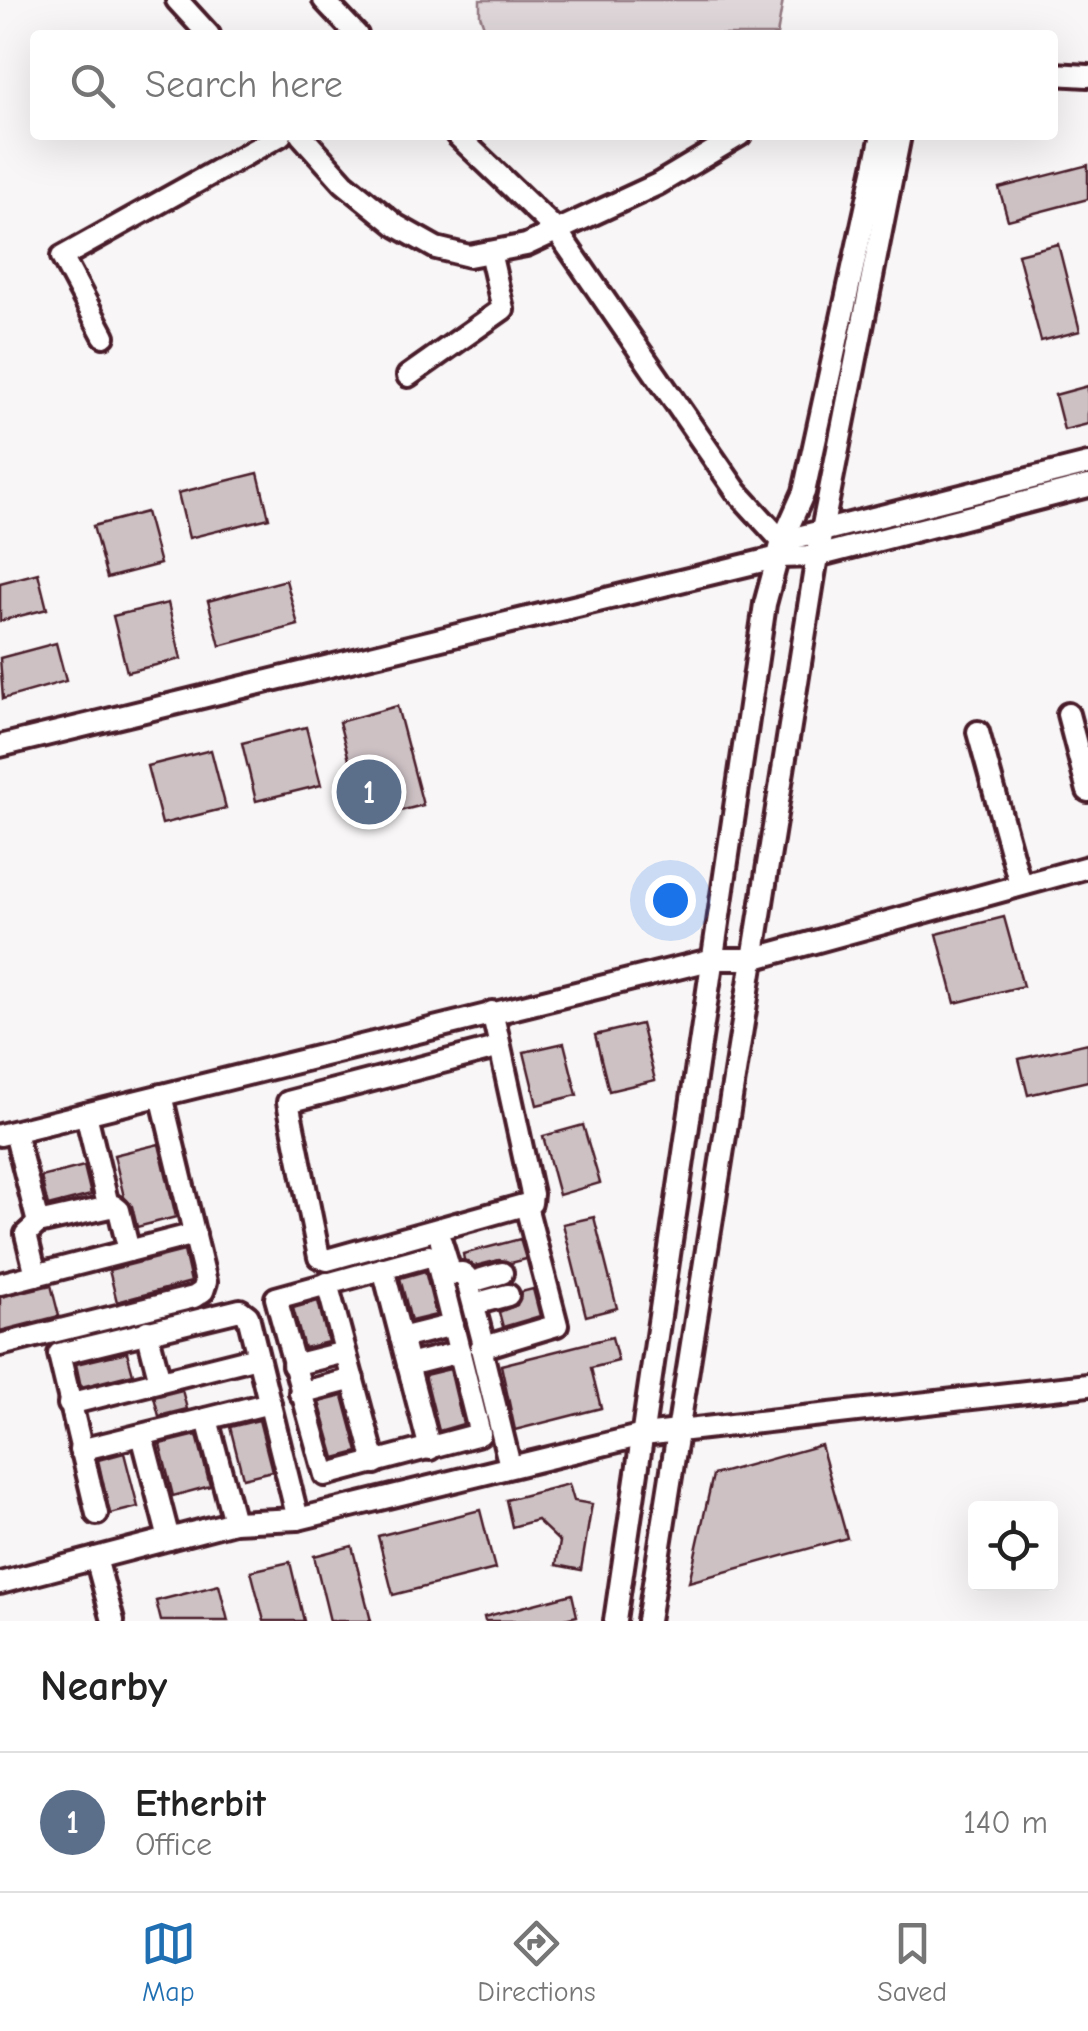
<!DOCTYPE html>
<style>
body{margin:0;font-family:"Comic Neue",sans-serif;background:#f6f6f6;color:#222}
.controls{position:absolute;right:30px;bottom:30px;display:grid;overflow:hidden;border-radius:10px;box-shadow:0 10px 40px #0002}
.controls button{width:90px;height:90px;display:grid;place-items:center;padding:0;border:0;border-bottom:2px solid #e0e0e0;background:#fff;color:#222;font:50px sans-serif}
.you{position:absolute;left:670px;top:900px;width:35px;height:35px;margin:-25px;border:8px solid #fff;border-radius:50%;background:#1a73e8;box-shadow:0 0 0 15px #1a73e833}
.badge{display:grid;place-items:center;width:65px;height:65px;border-radius:50%;background:#1f6fb2;color:#fff;font-size:32px;font-weight:700}
.pin{position:absolute;translate:-50% -50%;border:5px solid #fff;box-shadow:0 2px 10px #0006}
.list{margin:0;padding:0;list-style:none}
h2{display:flex;justify-content:space-between;align-items:center;height:130px;margin:0;padding:0 40px;font-size:42px}
h2 small{font-size:32px;font-weight:400;color:#767676}
.list li{display:grid;grid-template-columns:65px 1fr auto;gap:30px;align-items:center;box-sizing:border-box;height:140px;padding:0 40px;border-top:2px solid #e0e0e0}
.list b{display:block;font-size:38px;white-space:nowrap}
.list p{margin:0;font-size:32px;white-space:nowrap;color:#767676}
.list em{font-size:32px;font-style:normal;color:#767676}
.icon{flex:none;width:55px;height:55px;fill:none;stroke:currentColor;stroke-width:2;stroke-linecap:round;stroke-linejoin:round}
.map{position:relative;flex:none;width:1088px;height:1621px;overflow:hidden}
.search{position:absolute;background:#fff;box-shadow:0 10px 40px #0002;left:30px;right:30px;top:30px;height:110px;display:flex;align-items:center;gap:25px;box-sizing:border-box;padding:0 35px;border-radius:10px;color:#767676;font-size:38px}
.sheet{height:270px;background:#fff}
nav{display:flex;justify-content:space-around;align-items:center;box-sizing:border-box;height:140px;border-top:2px solid #e0e0e0;background:#fff;font-size:28px;color:#767676}
nav a{display:grid;justify-items:center;gap:5px}
nav .on{color:#1f6fb2}
.map>svg:first-child{display:block}
</style>
<div class="map">
<svg width="1088" height="1621" viewBox="0 0 1088 1621">
<rect width="100%" height="100%" fill="#f8f6f7"/>
<filter id="ink" filterUnits="userSpaceOnUse"><feTurbulence type="fractalNoise" baseFrequency=".01" numOctaves="2"/><feDisplacementMap in="SourceGraphic" scale="20" xChannelSelector="R" yChannelSelector="G"/><feConvolveMatrix kernelMatrix="1 2 1 2 8 2 1 2 1" color-interpolation-filters="sRGB"/></filter>
<g filter="url(#ink)">
<!-- green -->
<path fill="#ded6d9" stroke="#947a82" stroke-width="2.5" d="M480,0H783L777,35H487L480,15Z"/>
<!-- building -->
<g fill="#cdc1c4" stroke="#4a1f2b" stroke-width="2.5">
<path d="M1088,165V199L1008,220L999,188Z"/>
<path d="M1058,244L1080,331L1041,341L1018,254Z"/>
<path d="M1088,386V424L1064,430L1055,395Z"/>
<path d="M258,473L269,518L189,538L178,493Z"/>
<path d="M146,512L160,564L107,578L93,526Z"/>
<path d="M38,573L47,609L0,621V583Z"/>
<path d="M286,580L298,625L220,646L208,601Z"/>
<path d="M168,603L181,659L127,672L113,616Z"/>
<path d="M56,643L66,681L3,699L0,658Z"/>
<path d="M397,706L423,805L365,820L339,722Z"/>
<path d="M306,727L321,785L256,801L242,743Z"/>
<path d="M211,750L226,808L162,824L147,766Z"/>
<path d="M1004,917L1023,986L955,1003L937,934Z"/>
<path d="M641,1024L655,1080L609,1091L595,1035Z"/>
<path d="M564,1043L577,1095L537,1105L524,1052Z"/>
<path d="M1088,1043V1081L1028,1095L1019,1059Z"/>
<path d="M583,1125L600,1183L559,1195L543,1136Z"/>
<path d="M159,1144L176,1217L137,1227L132,1206L124,1197L114,1155Z"/>
<path d="M84,1166L91,1195L48,1206L41,1177Z"/>
<path d="M594,1217L617,1308L586,1316L563,1224Z"/>
<path d="M520,1239L526,1259L511,1263L499,1260L475,1266L464,1260L463,1254Z"/>
<path d="M184,1251L191,1282L117,1302L109,1270Z"/>
<path d="M425,1271L436,1315L411,1321L400,1278Z"/>
<path d="M51,1285L59,1316L0,1331V1297Z"/>
<path d="M533,1289L540,1316L503,1327L499,1312L517,1305L521,1292Z"/>
<path d="M318,1301L328,1342L304,1348L293,1308Z"/>
<path d="M612,1337L618,1361L591,1368L601,1408L515,1430L501,1365Z"/>
<path d="M127,1352L133,1374L81,1387L76,1364Z"/>
<path d="M450,1369L463,1424L439,1431L425,1375Z"/>
<path d="M182,1390L187,1409L159,1416L154,1397Z"/>
<path d="M343,1396L358,1452L335,1458L319,1402Z"/>
<path d="M259,1420L272,1471L243,1478L230,1427Z"/>
<path d="M197,1435L210,1486L173,1496L160,1444Z"/>
<path d="M821,1445L847,1538L689,1582L713,1475Z"/>
<path d="M124,1453L138,1507L110,1514L98,1460Z"/>
<path d="M569,1484L574,1501L592,1504L581,1570L556,1565L560,1542L537,1520L512,1527L506,1500Z"/>
<path d="M480,1510L495,1569L393,1595L378,1536Z"/>
<path d="M352,1546L371,1621H330L314,1556Z"/>
<path d="M290,1562L304,1621H264L251,1571Z"/>
<path d="M219,1585L228,1621H161L156,1601Z"/>
<path d="M572,1594L577,1616L556,1621H485L484,1617Z"/>
</g>
<g fill="none" stroke-linecap="round" stroke-linejoin="round">
<defs>
<g id="minor">
<path d="M177,0L209,35"/>
<path d="M324,0L357,35"/>
<path d="M1053,74L1088,76"/>
<path d="M301,135L344,183L397,226L436,248L469,256L526,245L658,184L740,135"/>
<path d="M457,135L557,231L737,492L782,541"/>
<path d="M104,336L62,257L281,135"/>
<path d="M408,376L503,309L490,252"/>
<path d="M782,541L1088,464"/>
<path d="M1068,714L1088,791"/>
<path d="M978,732L1020,884"/>
<path d="M0,746L779,557L817,556L1088,486"/>
<path d="M492,1012L497,1033L532,1194L531,1203L327,1260L319,1257L288,1102L500,1047"/>
<path d="M86,1114L108,1205"/>
<path d="M15,1132L38,1223"/>
<path d="M0,1135L714,959H752L1088,867"/>
<path d="M441,1242L451,1274L462,1273L466,1276L484,1345"/>
<path d="M429,1256L436,1258L480,1434L325,1475L276,1298Z"/>
<path d="M383,1268L430,1449"/>
<path d="M36,1275L26,1234L38,1223L114,1206L119,1210L129,1251"/>
<path d="M327,1283L375,1463"/>
<path d="M468,1283L502,1273"/>
<path d="M0,1284L195,1234"/>
<path d="M474,1304L508,1295"/>
<path d="M147,1331L160,1381"/>
<path d="M401,1338L453,1325"/>
<path d="M0,1345L194,1297L203,1291L206,1282L161,1095"/>
<path d="M293,1365L345,1352"/>
<path d="M408,1365L460,1352"/>
<path d="M300,1393L353,1379"/>
<path d="M69,1404L257,1357"/>
<path d="M207,1419L234,1522"/>
<path d="M142,1435L169,1539"/>
<path d="M80,1450L270,1403"/>
<path d="M510,1466L481,1348L557,1325L526,1206"/>
<path d="M97,1514L59,1354L240,1310L248,1316L298,1519"/>
<path d="M96,1558L113,1621"/>
<path d="M0,1583L234,1522L298,1519L643,1435L1088,1385"/>
<path d="M615,1621L765,604L782,541L804,492L882,135"/>
<path d="M648,1621L817,556L900,135"/>
</g>
</defs>
<!-- minor casing -->
<use href="#minor" stroke="#4a1f2b" stroke-width="28"/>
<!-- minor -->
<use href="#minor" stroke="#fff" stroke-width="20"/>
</g>
</g>
</svg>
<div class="controls">
<button><svg class="icon" aria-label="locate" viewBox="0 0 24 24"><circle cx="12" cy="12" r="6"/><path d="M12 2v4M12 18v4M2 12h4M18 12h4"/></svg></button>
</div>
<div class="you"></div>
<div class="pin badge" style="left:369px;top:792px;background:#5c6f8a">1</div>
<div class="search"><svg class="icon" aria-label="search" viewBox="0 0 24 24"><circle cx="10" cy="10" r="6"/><path d="M15 15l6 6"/></svg>Search here</div>
</div>
<section class="sheet">
<h2>Nearby<small></small></h2>
<ul class="list">
<li><span class="badge" style="background:#5c6f8a">1</span><div><b>Etherbit</b><p>Office</p></div><em>140 m</em></li>
</ul>
</section>
<nav>
<a class="on"><svg class="icon" aria-label="map" viewBox="0 0 24 24"><path d="M3 6l6-2 6 2 6-2v14l-6 2-6-2-6 2zM9 4v14M15 6v14"/></svg>Map</a>
<a><svg class="icon" aria-label="directions" viewBox="0 0 24 24"><path d="M12 3l9 9-9 9-9-9zM9 14v-3h6M13 9l2 2-2 2"/></svg>Directions</a>
<a><svg class="icon" aria-label="saved" viewBox="0 0 24 24"><path d="M7 4h10v16l-5-4-5 4z"/></svg>Saved</a>
</nav>
